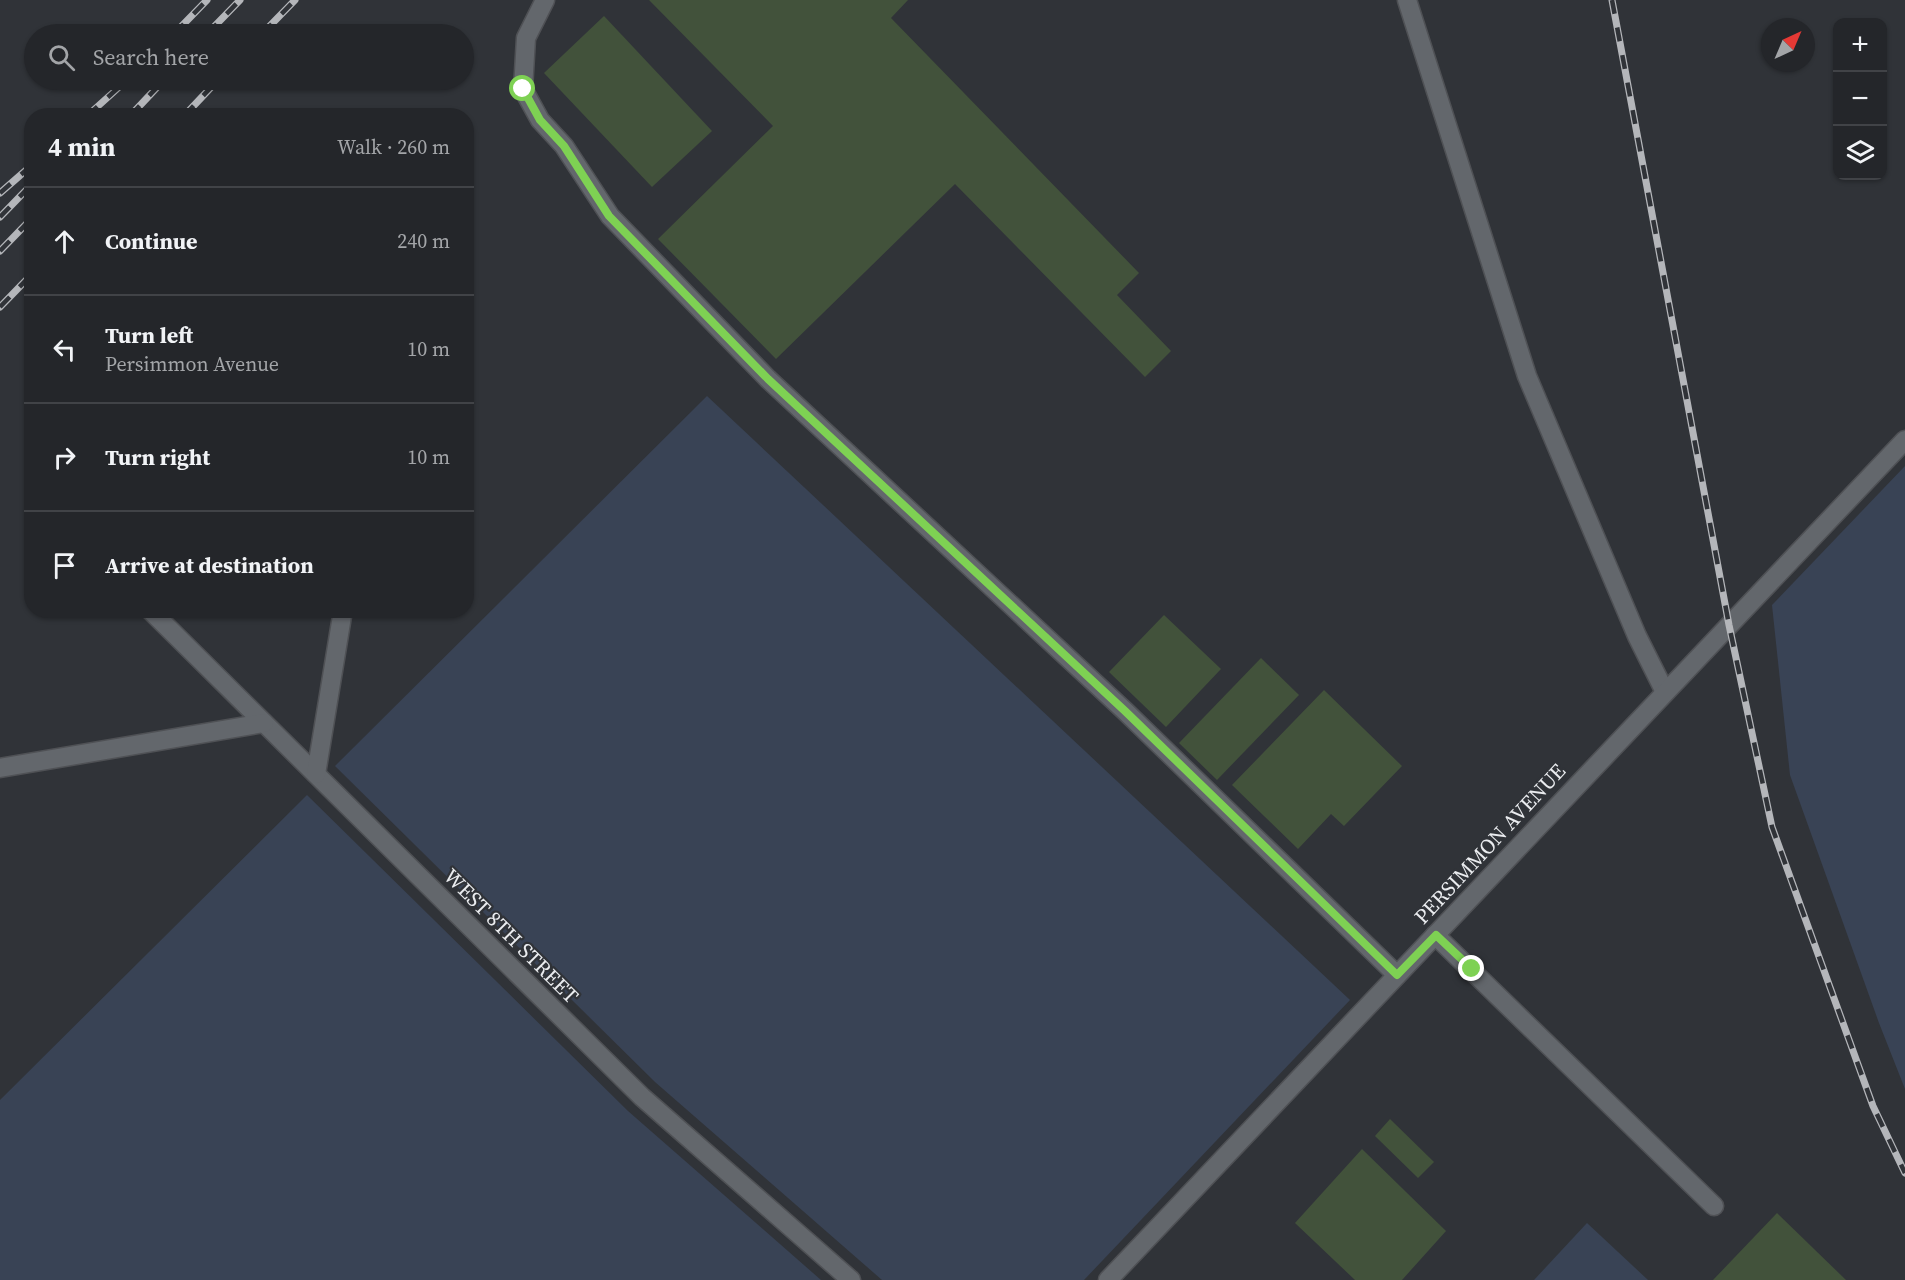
<!DOCTYPE html>
<meta charset="utf-8">
<style>
body{margin:0;font-family:"Source Serif 4",serif;background:#2c2e32;color:#f1f3f6}
.controls{position:absolute;right:18px;top:18px;display:grid;overflow:hidden;border-radius:12px;box-shadow:0 2px 4px #0004}
.controls button{width:54px;height:54px;display:grid;place-items:center;padding:0;border:0;border-bottom:2px solid #414347;background:#24262a;color:#f1f3f6;font:30px sans-serif}
.compass{position:absolute;left:1761px;top:18px;width:54px;height:54px;border-radius:50%;background:#24262a;box-shadow:0 2px 4px #0004;rotate:44deg}
.stop{position:absolute;width:18px;height:18px;margin:-14px;border:4px solid #7ed153;border-radius:50%;background:#fff}
.stop.end{background:#7ed153;border-color:#fff;box-shadow:0 2px 6px #0008}
.list{margin:0;padding:0;list-style:none}
h2{display:flex;justify-content:space-between;align-items:center;height:78px;margin:0;padding:0 24px;font-size:26px}
h2 small{font-size:20px;font-weight:400;color:#a3a5a8}
.list li{display:grid;grid-template-columns:39px 1fr auto;gap:18px;align-items:center;box-sizing:border-box;height:108px;padding:0 24px;border-top:2px solid #414347}
.list b{display:block;font-size:22px;white-space:nowrap}
.list p{margin:0;font-size:20px;white-space:nowrap;color:#a3a5a8}
.list em{font-size:20px;font-style:normal;color:#a3a5a8}
.icon{flex:none;width:33px;height:33px;fill:none;stroke:currentColor;stroke-width:2;stroke-linecap:round;stroke-linejoin:round}
.map{position:relative;flex:none;width:1905px;height:1280px;overflow:hidden}
.search{position:absolute;background:#24262a;box-shadow:0 2px 4px #0004;left:24px;top:24px;width:450px;height:66px;display:flex;align-items:center;gap:15px;box-sizing:border-box;padding:0 21px;border-radius:33px;color:#a3a5a8;font-size:22px}
.panel{position:absolute;background:#24262a;box-shadow:0 2px 4px #0004;left:24px;top:108px;width:450px;height:510px;border-radius:24px}
.map>svg:first-child{display:block}
</style>
<div class="map">
<svg width="1905" height="1280" viewBox="0 0 1905 1280">
<rect width="100%" height="100%" fill="#303338"/>
<!-- green -->
<g fill="#394355">
<path d="M707,396L1350,1000L1084,1280H882L655,1082L335,766Z"/>
<path d="M1905,466V1089L1879,1023L1790,775L1772,605Z"/>
<path d="M307,795L628,1111L821,1280H0V1100Z"/>
<path d="M1587,1223L1648,1280H1534Z"/>
</g>
<!-- building -->
<g fill="#42523b">
<path d="M649,0H908L891,18L1139,273L1117,295L1171,351L1145,377L955,184L776,359L658,239L773,126Z"/>
<path d="M604,16L712,131L652,187L544,73Z"/>
<path d="M1164,615L1221,669L1166,727L1109,672Z"/>
<path d="M1261,658L1299,695L1217,780L1179,743Z"/>
<path d="M1324,690L1402,766L1344,826L1331,814L1298,849L1232,785Z"/>
<path d="M1390,1119L1434,1162L1418,1178L1375,1136Z"/>
<path d="M1362,1149L1446,1231L1402,1280H1355L1295,1223Z"/>
<path d="M1777,1213L1846,1280H1713Z"/>
</g>
<g fill="none" stroke-linecap="round" stroke-linejoin="round">
<defs>
<g id="minor">
<path d="M545,0L526,38L523,89L540,120L564,146L610,216L768,379L1125,711L1397,975"/>
<path d="M1407,0L1527,376L1637,636L1665,692"/>
<path d="M150,610L642,1097L851,1280"/>
<path d="M0,768L264,723"/>
<path d="M316,774L343,610"/>
<path d="M1435,935L1714,1206"/>
<path d="M1108,1280L1905,440"/>
</g>
</defs>
<!-- minor casing -->
<use href="#minor" stroke="#4f5155" stroke-width="21"/>
<!-- minor -->
<use href="#minor" stroke="#63676c" stroke-width="18"/>
<defs>
<g id="rail">
<path d="M1612,0L1729,625L1772,827L1873,1106L1905,1173"/>
<path d="M174,34L207,0"/>
<path d="M207,34L240,0"/>
<path d="M262,34L295,0"/>
<path d="M87,116L127,80"/>
<path d="M130,116L164,80"/>
<path d="M184,116L218,80"/>
<path d="M0,193L32,165"/>
<path d="M0,217L32,184"/>
<path d="M0,251L32,218"/>
<path d="M0,307L32,274"/>
</g>
</defs>
<!-- rail casing -->
<use href="#rail" stroke="#b4b6ba" stroke-width="7"/>
<!-- rail -->
<use href="#rail" stroke="#303338" stroke-width="4.5" stroke-dasharray="14" stroke-linecap="butt"/>
</g>
<g fill="none" stroke-linecap="round" stroke-linejoin="round">
<!-- route -->
<path stroke="#7ed153" stroke-width="8" d="M523,89L540,120L564,146L609,216L768,379L1125,711L1397,975L1436,935L1472,969"/>
</g>
<g text-anchor="middle" stroke-width="4.5" stroke-linejoin="round" paint-order="stroke">
<!-- street labels -->
<g font-size="21" fill="#eaecef" stroke="#303338">
<text transform="translate(1490 844) rotate(-47)" y="7">PERSIMMON AVENUE</text>
<text transform="translate(511 936) rotate(45)" y="7">WEST 8TH STREET</text>
</g>
</g>
</svg>
<div class="controls">
<button>+</button>
<button>−</button>
<button><svg class="icon" aria-label="layers" viewBox="0 0 24 24"><path d="M12 4l9 5-9 5-9-5zM3 14l9 5 9-5"/></svg></button>
</div>
<svg class="compass" viewBox="-18 -18 36 36"><path d="M0-13l5 13h-10z" fill="#e53935"/><path d="M0 13l5-13h-10z" fill="#a3a5a8"/></svg>
<div class="stop" style="left:523px;top:89px"></div>
<div class="stop end" style="left:1472px;top:969px"></div>
<div class="search"><svg class="icon" aria-label="search" viewBox="0 0 24 24"><circle cx="10" cy="10" r="6"/><path d="M15 15l6 6"/></svg>Search here</div>
<section class="panel">
<h2>4 min<small>Walk · 260 m</small></h2>
<ul class="list">
<li><svg class="icon" aria-label="ahead" viewBox="0 0 24 24"><path d="M12 20V5M6 11l6-6 6 6"/></svg><div><b>Continue</b></div><em>240 m</em></li>
<li><svg class="icon" aria-label="left" viewBox="0 0 24 24"><path d="M17 20v-9H6M10 6l-5 5 5 5"/></svg><div><b>Turn left</b><p>Persimmon Avenue</p></div><em>10 m</em></li>
<li><svg class="icon" aria-label="right" viewBox="0 0 24 24"><path d="M7 20v-9h11M14 6l5 5-5 5"/></svg><div><b>Turn right</b></div><em>10 m</em></li>
<li><svg class="icon" aria-label="arrive" viewBox="0 0 24 24"><path d="M6 21V4h12l-3 4 3 4H6"/></svg><div><b>Arrive at destination</b></div></li>
</ul>
</section>
</div>
